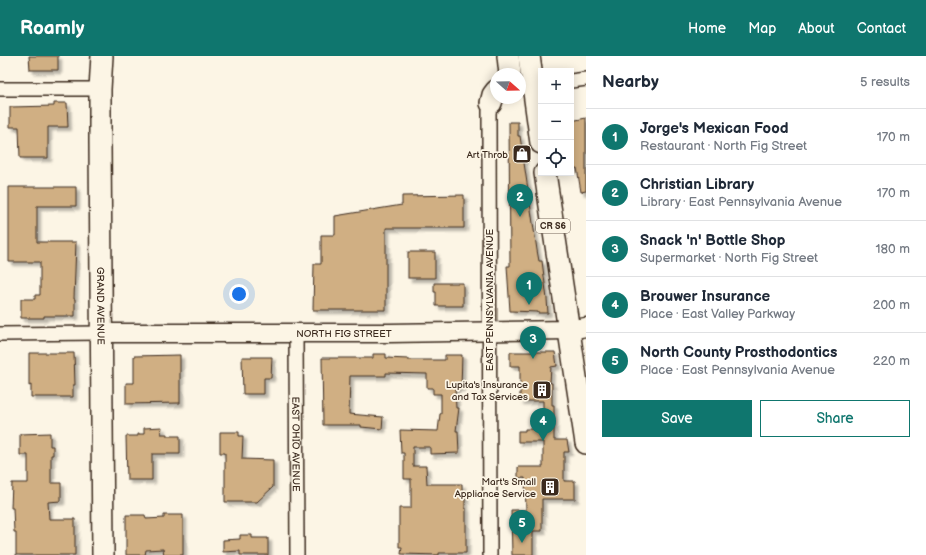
<!DOCTYPE html>
<meta charset="utf-8">
<style>
body{margin:0;font-family:"Balsamiq Sans",sans-serif;background:#f6f6f7;color:#1f2937}
.controls{position:absolute;right:12px;top:12px;display:grid;overflow:hidden;border-radius:0px;box-shadow:0 2px 10px #0003}
.controls button{width:36px;height:36px;display:grid;place-items:center;padding:0;border:0;border-bottom:1px solid #e0e1e3;background:#fff;color:#1f2937;font:20px sans-serif}
.compass{position:absolute;left:490px;top:12px;width:36px;height:36px;border-radius:50%;background:#fff;box-shadow:0 2px 10px #0003;rotate:110deg}
.you{position:absolute;left:239px;top:238px;width:14px;height:14px;margin:-10px;border:3px solid #fff;border-radius:50%;background:#1a73e8;box-shadow:0 0 0 6px #1a73e833}
.badge{display:grid;place-items:center;width:26px;height:26px;border-radius:50%;background:#0f766e;color:#fff;font-size:13px;font-weight:700}
.pin{position:absolute;translate:-50% -33px;filter:drop-shadow(0 1px 2px #0008)}
.pin::after{content:'';position:absolute;top:21px;width:14px;height:12px;background:inherit;clip-path:polygon(0 0,100% 0,50% 100%)}
.list{margin:0;padding:0;list-style:none}
h2{display:flex;justify-content:space-between;align-items:center;height:52px;margin:0;padding:0 16px;font-size:17px}
h2 small{font-size:13px;font-weight:400;color:#747a83}
.list li{display:grid;grid-template-columns:26px 1fr auto;gap:12px;align-items:center;box-sizing:border-box;height:56px;padding:0 16px;border-top:1px solid #e0e1e3}
.list b{display:block;font-size:15px;white-space:nowrap}
.list p{margin:0;font-size:13px;white-space:nowrap;color:#747a83}
.list em{font-size:13px;font-style:normal;color:#747a83}
.actions{display:flex;gap:8px;padding:12px 16px}
.actions a{flex:1;padding:9px 0;border:1px solid #0f766e;border-radius:0px;text-align:center;font-size:14px;color:#0f766e}
.actions .main{background:#0f766e;color:#fff}
.icon{flex:none;width:22px;height:22px;fill:none;stroke:currentColor;stroke-width:2;stroke-linecap:round;stroke-linejoin:round}
.map{position:relative;flex:none;width:586px;height:499px;overflow:hidden}
header{display:flex;align-items:center;gap:24px;box-sizing:border-box;height:56px;padding:0 20px;background:#0f766e;color:#fff}
header strong{font-size:19px}
nav{display:flex;gap:22px;margin-inline-start:auto;font-size:14px}
main{display:flex}
aside{flex:1;background:#fff}
.map>svg:first-child{display:block}
</style>
<header>
<strong>Roamly</strong>
<nav><a>Home</a><a>Map</a><a>About</a><a>Contact</a></nav>
</header>
<main>
<div class="map">
<svg width="586" height="499" viewBox="0 0 586 499">
<defs>
<filter id="shadow"><feDropShadow dx="3.5" dy="3.5" stdDeviation="1" flood-color="#0004"/></filter>
</defs>
<rect width="100%" height="100%" fill="#fcf5e5"/>
<filter id="ink" filterUnits="userSpaceOnUse"><feTurbulence type="fractalNoise" baseFrequency=".025" numOctaves="2"/><feDisplacementMap in="SourceGraphic" scale="8" xChannelSelector="R" yChannelSelector="G"/><feConvolveMatrix kernelMatrix="1 2 1 2 8 2 1 2 1" color-interpolation-filters="sRGB"/></filter>
<g filter="url(#ink)">
<!-- building -->
<g fill="#d0af83" stroke="#3b2a1e" filter="url(#shadow)">
<path d="M29,0H58V14H30Z"/>
<path d="M54,47H67L68,71H48V102H20L19,71H10V51L54,50Z"/>
<path d="M586,62V135L581,136L577,112L572,113L571,107V65Z"/>
<path d="M509,66H518V80H520L537,194L539,205H542L547,243L548,257H538V256L510,255L507,210H510Z"/>
<path d="M9,131H76V150H37V186H76L74,243H75V260H44V262H21V243H35V239H40V206H9Z"/>
<path d="M464,139V172H386V254H313L314,208H321V179H335V160L402,149V140Z"/>
<rect x="408" y="196" width="27" height="26"/>
<path d="M434,227H463V250H436V236H434Z"/>
<path d="M510,296H555L557,310L551,311L550,327H552V349H554V384H567L569,396H564V425H575V443H542V475H533V499H512L511,454H526L525,422H518V411H543V386H518V375H525V373H543V345H520V310H510Z"/>
<path d="M29,297H74L75,329H73V341H31V329L29,330Z"/>
<path d="M373,298H386V302L408,303V304H445V299H462L461,332H455L456,352H459L456,375H458L459,397L430,398V391H413V410H426L427,428H462V439H465V452H466V497H439V499L401,498L402,491H399V452H411V423H404V397H401L400,374L438,375L440,358H441V338H433V332H427V318L386,317V320H350L349,358L383,361L382,373L361,371V369H323L322,302H373Z"/>
<path d="M180,299V347L126,348V327H134V300Z"/>
<path d="M242,301H272L271,322H264V338H243Z"/>
<path d="M162,371L161,378H167V380H180V398H152V424H127L126,380H138V378H144V372Z"/>
<path d="M220,376H239V380H243L242,403L273,404V431L257,446H225V397H220Z"/>
<path d="M50,377V390H53V399H51V427H61V445L48,446L49,463H75V499H16V476H14L13,452H11L12,427H28V399H20V378Z"/>
<path d="M126,459H145L146,463L164,462V459H183V499H164L163,493L146,494L145,499H126Z"/>
<path d="M240,479H252V482H268V499H240V495L223,496V484L240,483Z"/>
</g>
<g fill="none" stroke-linecap="round" stroke-linejoin="round">
<defs>
<g id="street">
<path d="M571,25L586,23"/>
<path d="M0,33H100"/>
<path d="M0,278L102,277"/>
<path id="s1" d="M296,278L297,499"/>
<path d="M490,499L489,55L491,47L497,43"/>
</g>
<g id="secondary">
<path id="s2" d="M102,277H390L568,274L586,271"/>
</g>
<g id="primary">
<path id="s3" d="M102,0L100,33V86L103,499"/>
<path d="M508,0L510,18"/>
<path d="M529,0L541,87"/>
<path d="M491,47L493,39L496,35"/>
<path d="M545,117L586,387"/>
</g>
</defs>
<!-- street casing -->
<use href="#street" stroke="#3b2a1e" stroke-width="16"/>
<!-- secondary casing -->
<use href="#secondary" stroke="#3b2a1e" stroke-width="21"/>
<!-- primary casing -->
<use href="#primary" stroke="#3b2a1e" stroke-width="24"/>
<!-- street -->
<use href="#street" stroke="#fcf5e5" stroke-width="13"/>
<!-- secondary -->
<use href="#secondary" stroke="#fcf5e5" stroke-width="18"/>
<!-- primary -->
<use href="#primary" stroke="#fcf5e5" stroke-width="21"/>
</g>
</g>
<!-- icons -->
<defs>
<symbol id="shop-square" viewBox="-11 -11 22 22"><rect x="-9" y="-9" width="18" height="18" rx="4" fill="#3b2a1e" stroke="#fcf5e5"/><path d="M-5-2.5h2.3a2.7 3.5 0 0 1 5.4 0H5L5.5 6h-11ZM-1.5-2.5h3a1.5 2.3 0 0 0-3 0Z" fill="#fff"/></symbol>
<symbol id="building-square" viewBox="-11 -11 22 22"><rect x="-9" y="-9" width="18" height="18" rx="4" fill="#3b2a1e" stroke="#fcf5e5"/><path d="M-4-6H4V6H1V3H-1V6H-4ZM-2.5-4.3h1.7v1.8h-1.7ZM.8-4.3h1.7v1.8H.8ZM-2.5-1h1.7V.8h-1.7ZM.8-1h1.7V.8H.8Z" fill="#fff"/></symbol>
</defs>
<g fill-rule="evenodd">
<use href="#shop-square" x="511" y="87" width="22" height="22"/>
<use href="#building-square" x="531" y="323" width="22" height="22"/>
<use href="#building-square" x="539" y="420" width="22" height="22"/>
</g>
<g text-anchor="middle" stroke-width="3.5" stroke-linejoin="round" paint-order="stroke">
<!-- shield labels -->
<rect fill="#fcf5e5" stroke="#75675a" stroke-width="1" x="536" y="163" width="34" height="14" rx="3"/>
<g font-size="9" font-weight="bold" fill="#3b2a1e">
<text x="553" y="173">CR S6</text>
</g>
<!-- poi labels -->
<g font-size="10" fill="#3b2a1e" stroke="#fcf5e5" text-anchor="end">
<text x="508" y="102">Art Throb</text>
<text x="528" y="332">Lupita's Insurance<tspan x="528" dy="12">and Tax Services</tspan></text>
<text x="536" y="429">Mart's Small<tspan x="536" dy="12">Appliance Service</tspan></text>
</g>
<!-- street labels -->
<g font-size="10" fill="#3b2a1e" stroke="#fcf5e5">
<text transform="translate(489 244) rotate(-90)" y="4">EAST PENNSYLVANIA AVENUE</text>
<text dy="4" stroke="none"><textPath href="#s3" startOffset="250">GRAND AVENUE</textPath></text>
<text dy="4" stroke="none"><textPath href="#s2" startOffset="242">NORTH FIG STREET</textPath></text>
<text dy="4" stroke="none"><textPath href="#s1" startOffset="110">EAST OHIO AVENUE</textPath></text>
</g>
</g>
</svg>
<div class="controls">
<button>+</button>
<button>−</button>
<button><svg class="icon" aria-label="locate" viewBox="0 0 24 24"><circle cx="12" cy="12" r="6"/><path d="M12 2v4M12 18v4M2 12h4M18 12h4"/></svg></button>
</div>
<svg class="compass" viewBox="-18 -18 36 36"><path d="M0-13l5 13h-10z" fill="#e53935"/><path d="M0 13l5-13h-10z" fill="#747a83"/></svg>
<div class="you"></div>
<div class="pin badge" style="left:529px;top:249px">1</div>
<div class="pin badge" style="left:520px;top:161px">2</div>
<div class="pin badge" style="left:533px;top:303px">3</div>
<div class="pin badge" style="left:543px;top:385px">4</div>
<div class="pin badge" style="left:522px;top:487px">5</div>
</div>
<aside>
<h2>Nearby<small>5 results</small></h2>
<ul class="list">
<li><span class="badge">1</span><div><b>Jorge's Mexican Food</b><p>Restaurant · North Fig Street</p></div><em>170 m</em></li>
<li><span class="badge">2</span><div><b>Christian Library</b><p>Library · East Pennsylvania Avenue</p></div><em>170 m</em></li>
<li><span class="badge">3</span><div><b>Snack 'n' Bottle Shop</b><p>Supermarket · North Fig Street</p></div><em>180 m</em></li>
<li><span class="badge">4</span><div><b>Brouwer Insurance</b><p>Place · East Valley Parkway</p></div><em>200 m</em></li>
<li><span class="badge">5</span><div><b>North County Prosthodontics</b><p>Place · East Pennsylvania Avenue</p></div><em>220 m</em></li>
</ul>
<div class="actions"><a class="main">Save</a><a>Share</a></div>
</aside>
</main>
